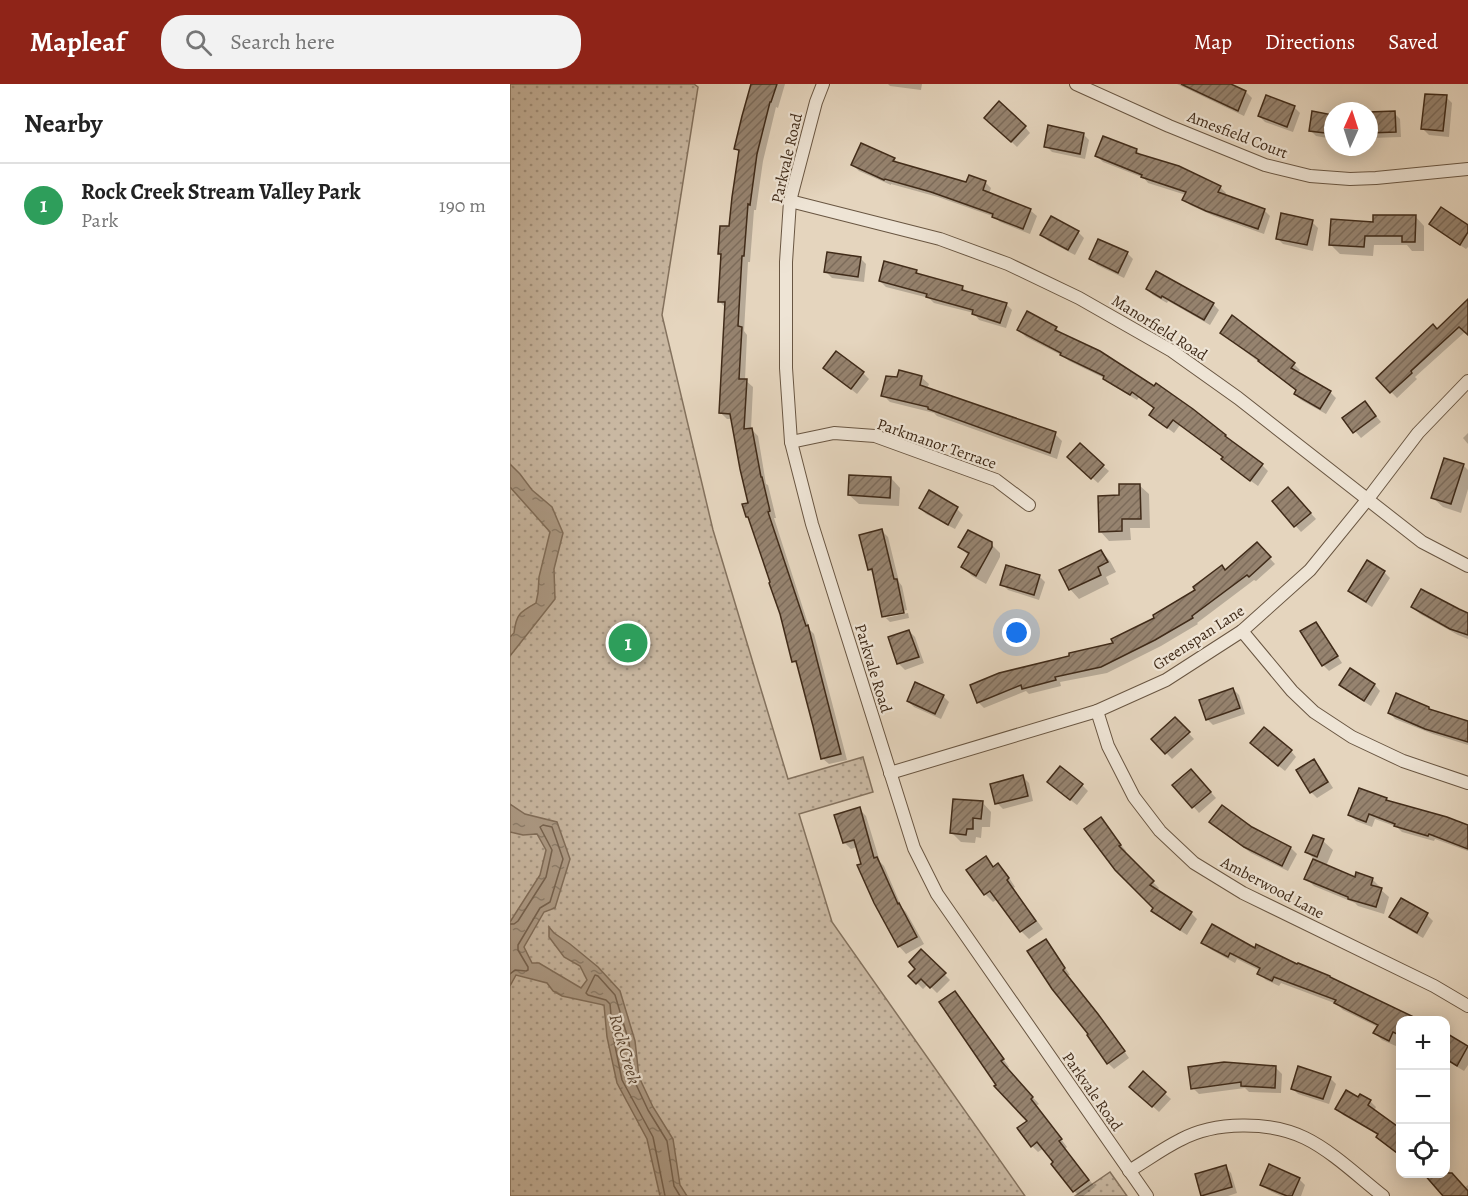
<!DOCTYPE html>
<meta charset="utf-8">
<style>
body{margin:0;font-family:Alegreya,serif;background:#f2f2f2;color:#222}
.controls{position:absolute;right:18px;bottom:18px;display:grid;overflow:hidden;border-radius:12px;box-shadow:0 3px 15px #0003}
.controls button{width:54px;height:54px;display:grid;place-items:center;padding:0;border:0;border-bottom:2px solid #e0e0e0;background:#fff;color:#222;font:30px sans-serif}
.compass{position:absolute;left:814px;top:18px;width:54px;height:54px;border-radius:50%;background:#fff;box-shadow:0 3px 15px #0003;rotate:3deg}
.you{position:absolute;left:507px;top:549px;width:21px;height:21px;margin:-15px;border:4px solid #fff;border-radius:50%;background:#1a73e8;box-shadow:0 0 0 9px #1a73e833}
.badge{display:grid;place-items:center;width:39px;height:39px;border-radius:50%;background:#8f2418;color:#fff;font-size:20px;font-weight:700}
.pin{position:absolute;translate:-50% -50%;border:3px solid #fff;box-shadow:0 2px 6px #0006}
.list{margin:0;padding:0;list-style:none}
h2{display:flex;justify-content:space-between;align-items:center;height:78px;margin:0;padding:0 24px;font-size:26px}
h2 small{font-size:20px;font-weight:400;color:#767676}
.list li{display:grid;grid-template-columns:39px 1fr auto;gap:18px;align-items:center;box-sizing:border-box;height:84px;padding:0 24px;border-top:2px solid #e0e0e0}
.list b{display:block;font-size:22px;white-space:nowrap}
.list p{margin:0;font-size:20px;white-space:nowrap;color:#767676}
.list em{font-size:20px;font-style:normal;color:#767676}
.icon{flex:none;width:33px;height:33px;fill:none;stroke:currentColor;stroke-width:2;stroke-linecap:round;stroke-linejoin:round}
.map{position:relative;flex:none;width:958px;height:1112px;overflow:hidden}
header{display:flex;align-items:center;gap:36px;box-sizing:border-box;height:84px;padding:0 30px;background:#8f2418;color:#fff}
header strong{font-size:28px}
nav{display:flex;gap:33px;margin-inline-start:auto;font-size:21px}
.search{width:420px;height:54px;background:#f2f2f2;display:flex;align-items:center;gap:15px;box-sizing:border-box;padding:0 21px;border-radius:24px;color:#767676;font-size:22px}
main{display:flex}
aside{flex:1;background:#fff}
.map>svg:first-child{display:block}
</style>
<header>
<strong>Mapleaf</strong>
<div class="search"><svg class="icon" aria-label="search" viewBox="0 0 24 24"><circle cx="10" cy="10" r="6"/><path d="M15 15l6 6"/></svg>Search here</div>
<nav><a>Map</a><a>Directions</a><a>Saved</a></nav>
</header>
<main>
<aside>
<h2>Nearby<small></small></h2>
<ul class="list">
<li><span class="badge" style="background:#2e9e5b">1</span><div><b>Rock Creek Stream Valley Park</b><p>Park</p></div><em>190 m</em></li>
</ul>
</aside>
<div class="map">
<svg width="958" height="1112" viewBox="0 0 958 1112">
<defs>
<pattern id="park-dots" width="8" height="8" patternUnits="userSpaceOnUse" patternTransform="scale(1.5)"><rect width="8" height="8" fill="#c9b8a2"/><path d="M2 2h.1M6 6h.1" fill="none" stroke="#a59683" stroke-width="1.8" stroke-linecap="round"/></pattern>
<pattern id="water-ripples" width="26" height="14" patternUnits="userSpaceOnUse" patternTransform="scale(1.5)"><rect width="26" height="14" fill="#ad9b86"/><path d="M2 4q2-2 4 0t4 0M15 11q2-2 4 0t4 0" fill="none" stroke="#8e7f6d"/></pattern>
<pattern id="building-hatch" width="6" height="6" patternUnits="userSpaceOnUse" patternTransform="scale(1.5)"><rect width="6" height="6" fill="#96836f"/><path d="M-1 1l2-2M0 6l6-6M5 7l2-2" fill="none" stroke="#7c6b5a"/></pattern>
</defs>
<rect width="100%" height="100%" fill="#e5d5be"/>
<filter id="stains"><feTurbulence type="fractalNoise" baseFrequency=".00333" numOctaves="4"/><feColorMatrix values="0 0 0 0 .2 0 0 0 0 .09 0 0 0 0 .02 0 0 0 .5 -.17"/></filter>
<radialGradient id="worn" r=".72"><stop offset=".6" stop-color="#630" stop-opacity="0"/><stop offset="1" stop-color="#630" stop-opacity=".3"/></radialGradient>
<!-- park -->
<g fill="url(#park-dots)" stroke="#84725e" stroke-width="1.5">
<path d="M0,0H184L188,3L152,231L203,446L278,695L353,673L363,708L289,730L322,838L515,1112H0Z"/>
<path d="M600,1088L617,1112H565Z"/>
</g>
<!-- water -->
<g fill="url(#water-ripples)" stroke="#816e5a" stroke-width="1.5">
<path d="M0,380L10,390L22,406L42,423L53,449L44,485L45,515L0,572V553L4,549C6,530 10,528 26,519L28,509L29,493L40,448L0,403Z"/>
<path d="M0,720L15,730L47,738L60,775L45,824L34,828L14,863L22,879H29L71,904L77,896L70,882L54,873L39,853V843L44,849L60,860L88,883L110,907L125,957L129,993L143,1023L163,1055L170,1101L177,1112H150L137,1055L107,999L97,953L94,921L52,912L43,907L37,899L6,891L0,902V838L30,791L36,766L27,750L13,751L0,748Z"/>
</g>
<!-- shadow -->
<g fill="#0003">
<path d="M243,0H275L268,24L266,23L253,77L246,126H244L240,178H238L234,247L237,251L235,296L243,303L241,345L248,352L256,400L258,401L266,434H264L300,546L304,550L337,676L319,680L312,674L289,582L284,578L272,530L241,437L237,433L240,420L223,335H217L211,329L216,224L210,218L212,172L210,170L221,144L230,69L226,65Z"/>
<path d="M378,0H412L411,6L380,2Z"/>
<path d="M667,0H717L736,8L742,14L734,32Z"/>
<path d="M936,13L942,19L939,53L919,51L913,45Z"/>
<path d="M784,23L790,29L783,48L755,38L749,32Z"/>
<path d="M884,29L890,35L891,53L862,54L859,51V30Z"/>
<path d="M823,32V55L806,52L800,46Z"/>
<path d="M482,39L515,43L520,49L507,63Z"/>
<path d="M573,50L579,56L575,75L542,68L536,62Z"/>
<path d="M626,66L633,73L710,103L716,109L715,112L754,126L760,132L754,150L704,132L680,121L674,115L676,111L638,99L634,94L593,78L587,72Z"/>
<path d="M384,75L388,79L457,100L475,98L481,104L479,110L521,127L527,132L520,150L490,138L485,133L428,113L381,100V101L349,87L343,81Z"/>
<path d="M905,132L914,142V167H902L897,161H864L863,172L830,170L820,160L864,140Z"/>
<path d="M802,138L808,144L803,167L773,160L767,154Z"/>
<path d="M921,140L958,143V163L956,165L927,146Z"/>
<path d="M568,148L574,154L565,171L538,157L532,151Z"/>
<path d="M617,169L623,175L614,194L587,181L581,175Z"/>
<path d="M350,174L356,180L354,198L322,194L316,188Z"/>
<path d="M406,187L411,192L452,203L458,209L496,220L502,226L496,244L469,236L464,229L424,219L419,214L376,203L370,197Z"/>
<path d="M637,205L703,220L709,226L700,241L658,217L657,219L643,211Z"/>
<path d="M958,217V249L956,247L905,293L907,295L887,314L868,294L928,247Z"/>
<path d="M546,244L552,251L682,327L752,381L758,387L748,402L720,382L713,375L714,374L670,341L664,349L648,337L641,331L645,325L629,313L627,316L602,301L596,295L559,277L553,272L516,253L509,246Z"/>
<path d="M711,249L784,280L790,286L787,289L820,308L826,314L816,330L791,316L785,310L787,307Z"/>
<path d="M315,284L353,289L359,295L347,310Z"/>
<path d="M411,293L419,300L417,305L545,350L552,357L547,375L427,332L424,329L380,318L373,311Z"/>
<path d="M855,319L871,338L851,354L834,334Z"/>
<path d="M958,349V360L953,354Z"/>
<path d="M559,373L593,382L599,387L588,399Z"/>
<path d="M953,381L958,386V405L951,429L933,423L923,414Z"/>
<path d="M381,394L390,404L389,422L349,420L339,411Z"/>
<path d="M629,401L639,410L640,444H620L621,456L599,457L590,447L611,412Z"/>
<path d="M419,408L447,425L453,431L445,445L416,430L410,424Z"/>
<path d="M784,411L806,435L791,448L764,417Z"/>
<path d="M372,447L378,453L389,498L392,502L397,526L376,531V534L398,529L399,534L380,538L374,532L365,491L359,485Z"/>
<path d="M481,460L490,469V473L476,500L462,492L453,483L459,472L450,463Z"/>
<path d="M747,460L765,480L746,497L744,496L687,539L688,540L651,562L597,589L550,598L551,602L519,610L516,607L474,624L468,618L605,560L716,487Z"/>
<path d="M591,467L600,477L606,488L596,493L599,500L569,515L560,505Z"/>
<path d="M857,478L874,488L880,494L862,523L846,513L840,507Z"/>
<path d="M529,492L535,498L529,516L498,506L492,500Z"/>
<path d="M903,523L958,530V555L948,551L910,530Z"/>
<path d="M806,540L811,546L832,579L819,587L813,581Z"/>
<path d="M399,547L405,553L414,579L395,586L389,580L380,554Z"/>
<path d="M841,586L865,601L870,607L861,622L837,607L831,601Z"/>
<path d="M723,605L729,611L735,630L703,641L697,635Z"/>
<path d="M433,612L439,618L431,635L404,623L398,617Z"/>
<path d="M918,624L921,627L958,638V661L923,650L885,635L880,629Z"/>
<path d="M665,635L684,655L662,675L643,655Z"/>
<path d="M748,665L781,667L786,673L775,687Z"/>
<path d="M804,677L810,683L823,704L807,714L801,708Z"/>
<path d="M513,693L519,699L523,717L493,725L487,719Z"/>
<path d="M687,693L706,714L689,729L665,701Z"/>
<path d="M572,701L578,707L567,721L545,704Z"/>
<path d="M876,715L879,718L958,743V767L925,755L924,757L892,748L887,743L865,735L862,743L846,737L840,731Z"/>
<path d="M472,718L481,728L480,743H472L471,754L466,753L465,759L451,758L442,749Z"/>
<path d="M349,725L356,732L370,778L374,782L392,824L396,828L414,860L396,870L389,862L353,781L347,763L341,765L334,758Z"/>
<path d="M591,735L616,767L614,769L649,804L646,807L681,829L687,835L677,851L649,833L643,827L645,824Z"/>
<path d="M707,744H741L781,764L787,770L778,787L741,769Z"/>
<path d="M813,757L823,766L816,782L846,795H862L870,803V805L879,813L874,830L848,822L845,819L804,802L796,794L804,775L797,768Z"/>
<path d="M476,774L484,783L488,781L496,789L505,803L503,804L533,845L519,855L511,847L488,815L483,818L475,810L458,786Z"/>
<path d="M917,831L923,837L913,854L887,839L881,833Z"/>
<path d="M693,858L745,866L823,896L906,936H890V954L886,962L872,956L865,949L868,943L833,926L827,920L771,899L769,902L756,896L749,889L751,887L727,875L725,879L700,865Z"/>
<path d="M541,863L560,891L557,892L594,938L619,974L604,985L598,979Z"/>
<path d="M411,867L440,896L427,909L418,900L413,905L400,892L408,885Z"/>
<path d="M445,909L452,916L499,983L496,985L529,1020L526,1022L557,1063L555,1065L585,1103L573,1112H569L564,1107L534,1064L528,1068L522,1062L519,1038Z"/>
<path d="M936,951L958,964V981L954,987L936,976Z"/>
<path d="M766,984L772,990L771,1009L739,1008L735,1004L689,1010L683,1004Z"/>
<path d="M633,990L661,1015L649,1028L627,1008Z"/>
<path d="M820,994L826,1000L819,1020L788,1010L782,1004Z"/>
<path d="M860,1017L866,1023L864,1027L868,1051L833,1031L827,1025Z"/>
<path d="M715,1083L721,1089L727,1109L718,1112H693Z"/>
<path d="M936,1084L954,1104L958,1101V1112H940Z"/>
<path d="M789,1095L795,1101L791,1112H771L758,1106L752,1100Z"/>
</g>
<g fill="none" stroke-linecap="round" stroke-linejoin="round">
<!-- shore -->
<g stroke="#766350" stroke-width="1.5">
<path d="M0,840H4L8,837L36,793L42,766L30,743L33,741L42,743L53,775L40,818L30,824L8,861V866L18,883V886L16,887L5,886L0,890"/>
<path d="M155,1112L143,1053L112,996L103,952L100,920L96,916L78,911L76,909L85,891L88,892L105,911L119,958L123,994L138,1026L157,1057L164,1102L170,1112"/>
</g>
</g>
<!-- building -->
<g fill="url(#building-hatch)" stroke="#402b19" stroke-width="1.5">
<path d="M241,0H267L261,18H260L247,70L240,121L238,120L234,172H232L228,242L232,243L229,295H237L234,345L242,344L251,393H252L260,427L258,428L296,542L298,541L331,670L311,675L303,642L286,577L282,578L270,530L259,499L260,498L238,433H236L232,420L238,419L230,385L220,330L209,329L215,218H208L211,170H208L210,142H219L222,113L229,66L224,65L232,32Z"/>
<path d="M671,0H721L736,7L728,27Z"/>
<path d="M915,10L937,11L933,47L911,45Z"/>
<path d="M756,11L785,22L777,43L748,32Z"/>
<path d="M489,17L516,42L501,58L474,34Z"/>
<path d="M802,27L823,31V50L799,47Z"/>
<path d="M885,27L886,48L859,49V28Z"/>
<path d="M538,41L574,49L570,70L534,63Z"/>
<path d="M593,52L627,65L626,69L669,82L711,102L708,108L755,125L748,145L696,127L672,116L676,108L631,93L632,91L585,72Z"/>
<path d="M351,59L385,74L383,77L456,98L459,91L476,97L473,106L521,125L513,145L482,133L483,130L421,108L375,95L374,96L341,81Z"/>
<path d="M931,123L958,141V148L950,161L919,140Z"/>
<path d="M771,129L803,136L797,161L766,155Z"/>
<path d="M863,131H906L905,158H892V152H855L854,163L819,161L821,135L863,138Z"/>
<path d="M541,132L569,147L558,166L530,151Z"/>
<path d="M588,155L618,168L608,189L579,175Z"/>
<path d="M317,168L351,173L348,193L314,188Z"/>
<path d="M374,177L407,186L406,189L453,202L452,206L497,219L490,239L462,230L463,226L416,213L417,210L369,197Z"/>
<path d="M646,187L704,219L694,236L652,212L651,214L636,205Z"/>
<path d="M958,215V251L949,243L901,287L902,289L880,309L866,294L923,240L927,245Z"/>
<path d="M517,227L547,243L545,246L590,267L644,302L646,299L683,325L716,351L715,352L753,380L740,397L711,375L713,373L663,336L657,344L639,331L644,324L622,308L620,311L593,295L594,292L550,271L551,269L507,246Z"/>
<path d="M722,231L785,279L781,284L821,307L810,325L784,310L786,306L748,277L749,276L710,249Z"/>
<path d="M326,267L354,288L341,305L313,284Z"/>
<path d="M389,286L412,292L410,301L546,348L540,369L418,325V323L371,312L376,292L387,293Z"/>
<path d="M855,317L866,332L843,349L832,334Z"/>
<path d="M570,359L594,381L581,395L557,373Z"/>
<path d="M934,374L954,380L941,420L921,414Z"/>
<path d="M339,391L381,393L380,414L338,411Z"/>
<path d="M609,400H630L631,435H612V447L589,448L588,412L609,411Z"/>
<path d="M778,403L801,429L784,443L762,417Z"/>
<path d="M419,406L448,423L438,441L409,424Z"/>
<path d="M372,445L384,495H387L394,529L372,533L362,485L358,486L349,451Z"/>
<path d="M458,446L482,458V463L466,492L451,483L459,469L448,463Z"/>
<path d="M747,458L761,473L739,493L737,491L682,532L683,534L645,556L591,583L545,593L546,596L512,605L511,601L467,619L460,601L489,589L559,572V569L603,559L601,555L644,534L643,531L685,506L683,503L712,481L715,486Z"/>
<path d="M591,466L598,478L588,483L591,491L559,506L549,486Z"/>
<path d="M857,476L875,487L856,518L838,507Z"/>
<path d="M496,481L530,491L524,511L490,501Z"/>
<path d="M911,505L949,525L958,529V551L940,545L901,523Z"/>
<path d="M806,538L828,572L812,582L790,547Z"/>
<path d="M399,546L409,573L387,580L378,553Z"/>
<path d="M840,584L865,600L854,617L829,601Z"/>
<path d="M405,598L434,611L425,630L397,617Z"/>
<path d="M723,604L730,624L696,636L689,616Z"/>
<path d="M886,609L919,623V625L958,637V658L915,645L878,629Z"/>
<path d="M665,633L680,648L655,670L641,655Z"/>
<path d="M754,643L782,666L768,682L740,659Z"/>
<path d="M804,675L818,698L800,709L786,686Z"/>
<path d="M550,682L573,700L560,716L537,698Z"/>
<path d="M681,685L701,708L682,724L662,701Z"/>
<path d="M513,691L518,712L485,720L480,700Z"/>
<path d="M849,704L877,714L876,716L937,733L958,741V765L919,750L918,752L884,742L885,740L859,730L856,738L838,731Z"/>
<path d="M443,715L473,717L471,735L463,734V745H457L456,751L440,749Z"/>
<path d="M712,721L742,743L781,763L772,782L734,763L699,738Z"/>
<path d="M350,723L364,774L367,773L388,820L389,819L407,853L388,863L364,819L347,781L351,780L344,756L333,759L324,731Z"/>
<path d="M591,733L611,761L609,762L644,797L640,801L682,828L670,846L641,827L643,824L605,786L574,745Z"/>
<path d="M803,751L814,755L807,773L795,768Z"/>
<path d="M476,772L483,783L488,779L499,794L497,796L526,837L510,848L480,807L474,811L456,786Z"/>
<path d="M803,775L845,793L846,788L863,794L861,801L872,804L866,823L838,815V813L794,795Z"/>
<path d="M891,814L918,829L907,849L879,833Z"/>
<path d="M702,840L745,864L746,860L787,880L788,879L820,892V893L910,936H891V952L883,948L879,957L863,949L868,941L824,919L826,916L764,893L762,897L747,890L750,884L720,869L718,873L691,859Z"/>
<path d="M536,855L555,884L553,886L588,930L615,967L597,980L577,951L578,950L542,905L517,867Z"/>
<path d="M411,865L436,889L420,904L411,895L406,900L398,892L405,885L399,878Z"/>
<path d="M445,907L494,975L491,977L523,1013L521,1015L552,1055L549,1057L579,1096L563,1108L541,1080L543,1078L527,1058L521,1063L507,1044L517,1037L484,1002L486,1001L429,918Z"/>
<path d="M936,949L958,962L947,982L936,975Z"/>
<path d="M714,978L766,982L765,1004L731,1002V998L681,1005L678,983Z"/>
<path d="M788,982L821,993L813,1015L781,1005Z"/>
<path d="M633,987L656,1008L642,1023L619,1003Z"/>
<path d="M836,1006L848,1013L850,1010L861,1016L858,1021L891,1045V1072L866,1053L868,1050L825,1025Z"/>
<path d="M759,1080L790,1094L782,1112H777L750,1101Z"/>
<path d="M716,1081L722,1103L691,1112L685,1090Z"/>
<path d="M913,1089H942L958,1107V1112H933Z"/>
</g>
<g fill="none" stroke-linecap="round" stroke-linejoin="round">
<defs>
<g id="minor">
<path d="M313,0L306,18L280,117L276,178V284L281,358L302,440L404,764L427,810L637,1112"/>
<path d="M566,0L659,42L755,81L800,92L840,95L866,94L958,85"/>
<path d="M280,117L430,155L498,180L569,214L662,267L728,314L912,458L958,482"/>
<path d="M281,358L324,349L365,352L486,396L519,421"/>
<path d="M732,547L782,607L804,628L842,653L893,677L958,699"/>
<path d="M587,627L598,662L624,713L650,747L684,779L733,809L924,902L958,922"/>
<path d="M380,689L587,627L656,596L732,547L800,486L857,416L908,349L958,297"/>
<path d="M619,1087C636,1077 652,1065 670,1056C705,1037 760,1037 795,1054C822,1067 850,1094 873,1112"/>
</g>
</defs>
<!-- minor casing -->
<use href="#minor" stroke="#695642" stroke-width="14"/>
<!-- minor -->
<use href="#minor" stroke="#eee4d5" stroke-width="12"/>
</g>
<g text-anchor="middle" stroke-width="4.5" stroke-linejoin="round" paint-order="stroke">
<!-- street labels -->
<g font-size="16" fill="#402b19" stroke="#eee4d5">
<text transform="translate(728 50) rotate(21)" y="6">Amesfield Court</text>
<text transform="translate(276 74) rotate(-77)" y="6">Parkvale Road</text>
<text transform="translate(650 243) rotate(32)" y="6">Manorfield Road</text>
<text transform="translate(427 359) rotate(19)" y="6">Parkmanor Terrace</text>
<text transform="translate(688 553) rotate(-33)" y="6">Greenspan Lane</text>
<text transform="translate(364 584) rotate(73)" y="6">Parkvale Road</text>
<text transform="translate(763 803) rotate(28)" y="6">Amberwood Lane</text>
<text transform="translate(583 1007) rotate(55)" y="6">Parkvale Road</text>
</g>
<!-- water labels -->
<g font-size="18" font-style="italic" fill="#5b4734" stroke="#eee4d5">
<text transform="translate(115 965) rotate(74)" y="6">Rock Creek</text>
</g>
</g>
<rect width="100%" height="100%" filter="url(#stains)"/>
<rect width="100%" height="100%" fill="url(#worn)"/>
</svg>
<div class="controls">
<button>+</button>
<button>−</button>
<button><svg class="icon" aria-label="locate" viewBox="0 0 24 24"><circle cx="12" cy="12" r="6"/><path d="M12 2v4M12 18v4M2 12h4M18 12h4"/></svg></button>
</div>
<svg class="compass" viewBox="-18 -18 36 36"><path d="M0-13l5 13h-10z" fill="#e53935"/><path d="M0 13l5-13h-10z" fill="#767676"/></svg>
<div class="you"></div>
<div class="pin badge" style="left:118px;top:559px;background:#2e9e5b">1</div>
</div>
</main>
